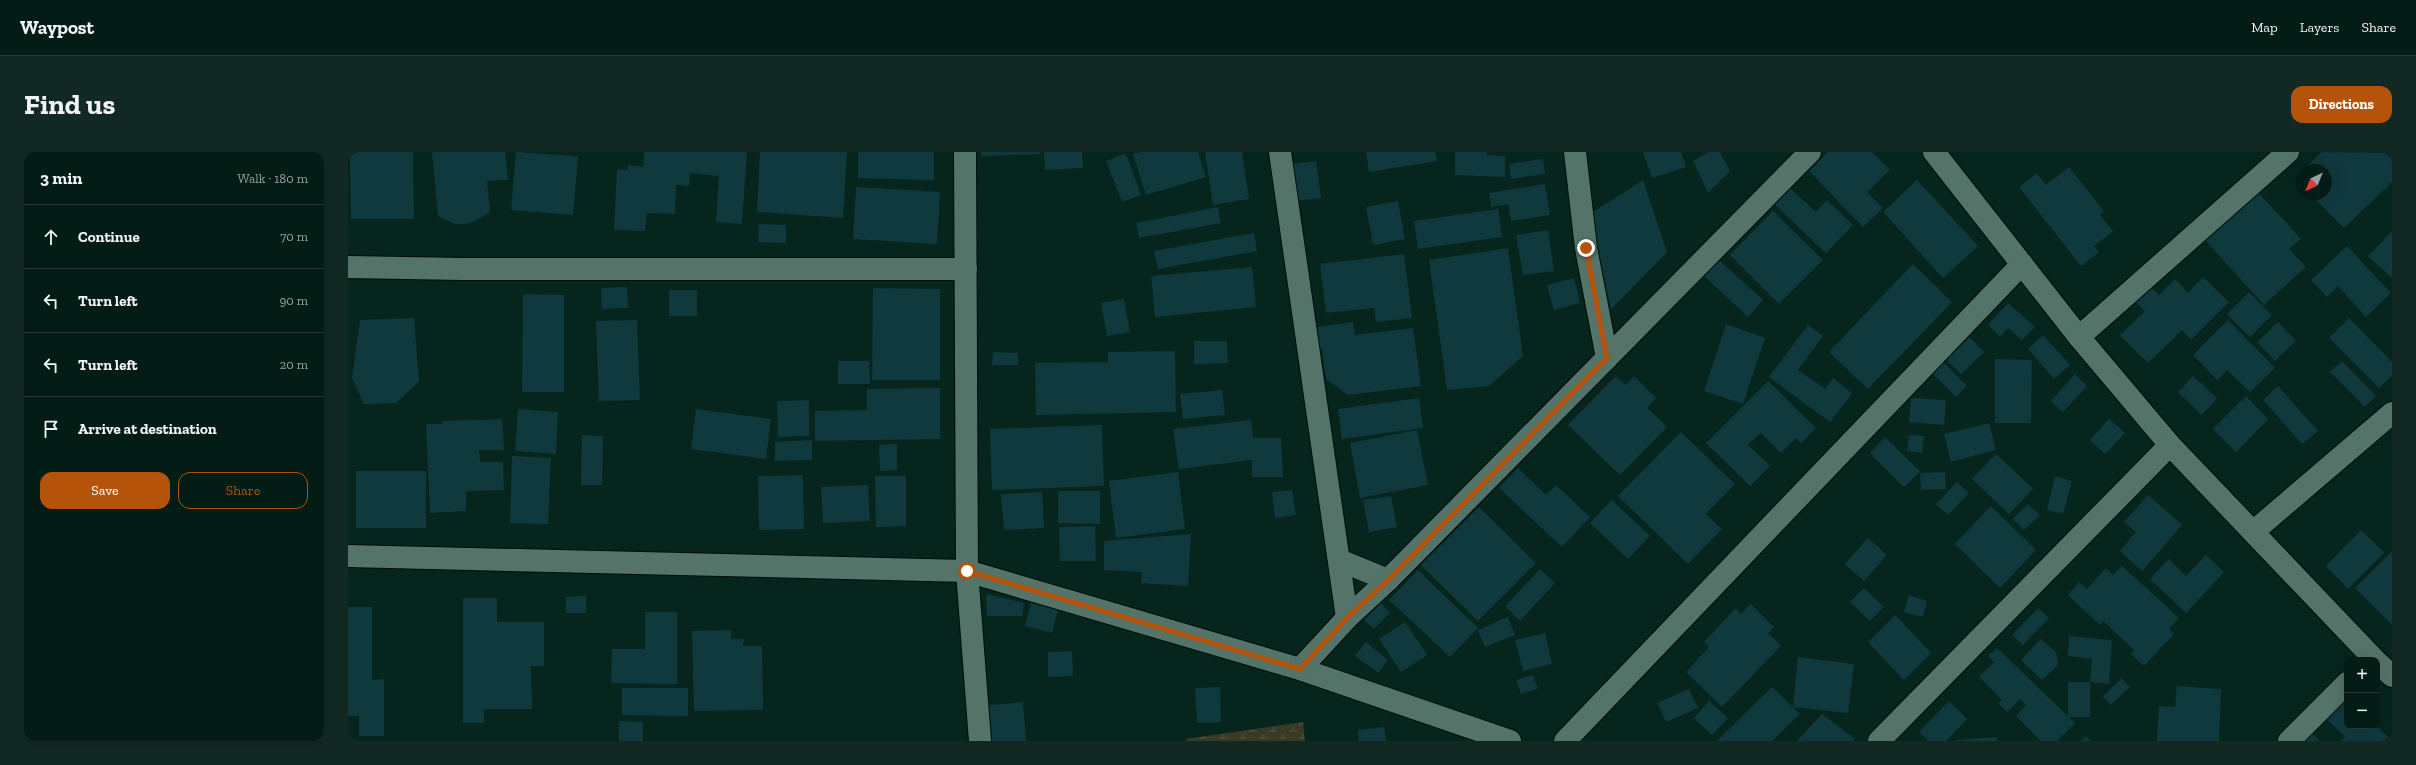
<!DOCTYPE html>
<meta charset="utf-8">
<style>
body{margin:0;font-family:"Zilla Slab",serif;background:#122923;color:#f1f3f6}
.controls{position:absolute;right:12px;bottom:12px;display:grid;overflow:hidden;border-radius:8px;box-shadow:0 4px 16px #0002}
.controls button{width:36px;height:36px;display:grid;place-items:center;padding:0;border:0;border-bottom:1px solid #253a35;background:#041c16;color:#f1f3f6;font:20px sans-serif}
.compass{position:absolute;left:1948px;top:12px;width:36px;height:36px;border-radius:50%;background:#041c16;box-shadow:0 4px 16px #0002;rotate:223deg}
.stop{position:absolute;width:12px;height:12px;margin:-9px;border:3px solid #b45309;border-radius:50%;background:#fff}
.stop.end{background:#b45309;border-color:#fff;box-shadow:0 1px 4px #0008}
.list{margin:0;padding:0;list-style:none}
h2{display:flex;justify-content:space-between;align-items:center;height:52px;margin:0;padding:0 16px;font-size:17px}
h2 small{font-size:13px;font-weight:400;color:#97a1a1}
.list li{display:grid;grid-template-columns:26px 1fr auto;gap:12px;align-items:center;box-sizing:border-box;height:64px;padding:0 16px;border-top:1px solid #253a35}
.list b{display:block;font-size:15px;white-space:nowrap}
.list em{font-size:13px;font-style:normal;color:#97a1a1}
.actions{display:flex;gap:8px;padding:12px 16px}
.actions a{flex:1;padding:9px 0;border:1px solid #b45309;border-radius:12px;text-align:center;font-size:14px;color:#b45309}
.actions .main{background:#b45309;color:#fff}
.icon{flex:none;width:22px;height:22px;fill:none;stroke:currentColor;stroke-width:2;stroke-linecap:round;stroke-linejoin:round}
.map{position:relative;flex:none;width:2044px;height:589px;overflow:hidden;border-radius:12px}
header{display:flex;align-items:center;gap:24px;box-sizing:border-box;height:56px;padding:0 20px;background:#041c16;border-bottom:1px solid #253a35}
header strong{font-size:19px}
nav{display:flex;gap:22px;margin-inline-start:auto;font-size:14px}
.intro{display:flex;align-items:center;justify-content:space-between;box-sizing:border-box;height:96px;padding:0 24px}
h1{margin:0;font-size:28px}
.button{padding:10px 18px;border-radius:12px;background:#b45309;color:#fff;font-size:14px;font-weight:700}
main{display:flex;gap:24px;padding:0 24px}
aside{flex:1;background:#041c16;border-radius:12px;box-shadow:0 4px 16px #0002}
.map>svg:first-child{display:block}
</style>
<header>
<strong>Waypost</strong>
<nav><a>Map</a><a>Layers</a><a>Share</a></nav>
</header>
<div class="intro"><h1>Find us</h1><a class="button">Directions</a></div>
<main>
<aside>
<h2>3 min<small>Walk · 180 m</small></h2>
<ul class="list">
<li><svg class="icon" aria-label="ahead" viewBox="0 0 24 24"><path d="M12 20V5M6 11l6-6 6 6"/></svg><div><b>Continue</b></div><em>70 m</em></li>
<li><svg class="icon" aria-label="left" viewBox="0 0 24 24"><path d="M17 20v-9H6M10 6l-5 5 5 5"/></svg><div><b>Turn left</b></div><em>90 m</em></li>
<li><svg class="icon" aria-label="left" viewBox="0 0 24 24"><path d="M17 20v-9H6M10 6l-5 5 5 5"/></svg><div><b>Turn left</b></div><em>20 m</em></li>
<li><svg class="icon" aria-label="arrive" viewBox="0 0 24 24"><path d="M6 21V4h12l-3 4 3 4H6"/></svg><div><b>Arrive at destination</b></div></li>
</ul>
<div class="actions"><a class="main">Save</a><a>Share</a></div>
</aside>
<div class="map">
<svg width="2044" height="589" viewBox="0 0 2044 589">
<defs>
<pattern id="wetland-marsh" width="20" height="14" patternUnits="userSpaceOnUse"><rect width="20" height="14" fill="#383a24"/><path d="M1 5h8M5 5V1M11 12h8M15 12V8" fill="none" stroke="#545643"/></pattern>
</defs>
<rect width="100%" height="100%" fill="#06251d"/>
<!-- wetland -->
<path fill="url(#wetland-marsh)" d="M955,570L957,589H838V587Z"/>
<!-- building -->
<g fill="#10393d">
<path d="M2,0H65L66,67H3Z"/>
<path d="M84,0H157L160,28L139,29L142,60L126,70L117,72H107L90,64Z"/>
<path d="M168,0L230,4L225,63L163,58Z"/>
<path d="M296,0H399L394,72L368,70L371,24L342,21L341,34L328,33L327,62L299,61L297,79L266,78L269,17L280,18V13L295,15Z"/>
<path d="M412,0H499L495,66L409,60Z"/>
<path d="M510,0H586V28L510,26Z"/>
<path d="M633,0H692V2L633,4Z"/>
<path d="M696,0H734L735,16L697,18Z"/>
<path d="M793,0H850L858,25L798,43L785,2Z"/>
<path d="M857,0H894L901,47L865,53Z"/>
<path d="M1018,0H1087L1089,9L1021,20Z"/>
<path d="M1107,0H1139V3L1157,4V25L1107,23Z"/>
<path d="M1295,0H1333L1338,15L1304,26Z"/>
<path d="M1361,0H1372L1382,19L1360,41L1345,9Z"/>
<path d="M1480,0H1524L1542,18L1519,40L1535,56L1515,75L1461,19Z"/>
<path d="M1974,0L2044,1V30L1996,76L1964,44L1978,42V18H1959L1957,16Z"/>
<path d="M778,1L793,43L774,50L758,9Z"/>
<path d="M1195,7L1197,22L1163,27L1161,12Z"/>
<path d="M968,9L973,46L948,49L943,12Z"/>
<path d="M1721,15L1756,59L1752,63L1765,79L1746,94L1751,100L1733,114L1671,35L1689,21L1698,33Z"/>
<path d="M1295,28L1319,100L1263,157L1242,62Z"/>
<path d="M1569,28L1630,94L1595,126L1535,60Z"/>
<path d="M1197,32L1202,63L1163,69L1160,52L1143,55L1141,41Z"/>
<path d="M1440,34L1468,60L1479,48L1505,73L1478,101L1425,51Z"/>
<path d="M508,35L592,40L589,92L505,87Z"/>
<path d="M1910,40L1953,87L1941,97L1958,115L1916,153L1857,88Z"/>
<path d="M1050,49L1057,87L1025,93L1018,55Z"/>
<path d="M870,55L873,71L791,86L788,71Z"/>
<path d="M1150,57L1154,85L1070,97L1066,69Z"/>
<path d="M1425,59L1475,108L1431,152L1382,103Z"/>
<path d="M411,72L438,73V91L410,90Z"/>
<path d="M1200,78L1206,119L1175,123L1168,83Z"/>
<path d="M2044,79V126L2020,104Z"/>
<path d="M906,81L909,99L810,117L806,99Z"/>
<path d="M1999,94L2043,141L2018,165L1990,134L1979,145L1963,128Z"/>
<path d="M1160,96L1175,204L1141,234L1099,238L1081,108Z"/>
<path d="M1056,102L1064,166L1028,170L1026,156L978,161L972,112Z"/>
<path d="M1370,107L1415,148L1400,165L1355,123Z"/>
<path d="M1565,112L1604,150L1520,237L1481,200Z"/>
<path d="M904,115L908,155L807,165L803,124Z"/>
<path d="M1855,125L1881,150L1843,188L1834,178L1800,211L1772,183L1797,159L1786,148L1801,134L1811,143L1827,127L1840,141Z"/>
<path d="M1226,126L1232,151L1206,158L1199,133Z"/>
<path d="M279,135L280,156L254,157L253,136Z"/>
<path d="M525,136L592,137V228H524Z"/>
<rect x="321" y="138" width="28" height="26"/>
<path d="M1901,140L1924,163L1902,185L1879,162Z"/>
<path d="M175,142L216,143V240H174Z"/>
<path d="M776,147L782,180L759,184L753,151Z"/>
<path d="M1660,151L1687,175L1674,188L1660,176L1652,185L1640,173Z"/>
<path d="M66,166L71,229L48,251L16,252L4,226L12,168Z"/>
<path d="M2001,166L2044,210V223L2031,236L1981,186Z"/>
<path d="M289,168L292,248L251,249L248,169Z"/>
<path d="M1880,168L1927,216L1902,240L1879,218L1869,228L1845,203Z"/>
<path d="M1005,170L1007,183L1065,176L1073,234L1000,243L978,227L974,197L965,198L962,176Z"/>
<path d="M1930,170L1948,189L1927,209L1909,190Z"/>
<path d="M1378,172L1417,186L1395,252L1356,239Z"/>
<path d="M1460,173L1475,184L1450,218L1477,237L1485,226L1504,241L1482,270L1421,225Z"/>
<path d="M1695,183L1722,213L1706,227L1680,197Z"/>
<path d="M1621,185L1636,200L1613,222L1599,208Z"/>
<path d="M846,189H879L880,211L846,212Z"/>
<path d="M827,199L828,260L688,263L687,211L760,210V200Z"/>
<path d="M645,200L670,201V213H644Z"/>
<path d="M1647,207L1684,208L1683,271H1647Z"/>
<path d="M490,209H521L522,232H490Z"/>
<path d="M1994,209L2028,244L2017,255L1982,220Z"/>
<path d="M1595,210L1619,234L1608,245L1584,221Z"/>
<path d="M1727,222L1739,234L1715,260L1703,249Z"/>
<path d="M1268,224L1278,233L1286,224L1308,246L1299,256L1319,275L1272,323L1220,273Z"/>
<path d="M1845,224L1869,246L1854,263L1830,240Z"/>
<path d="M1420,229L1468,276L1453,291L1448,286L1433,301L1413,281L1400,293L1422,314L1402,334L1358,291Z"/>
<path d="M1930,234L1970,279L1954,292L1915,248Z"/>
<path d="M592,236V287L467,289V259L519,258V237Z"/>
<path d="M874,238L877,263L835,267L832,242Z"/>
<path d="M1898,244L1920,267L1888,300L1865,277Z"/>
<path d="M1071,246L1075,276L994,287L990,257Z"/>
<path d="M1563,246L1598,248L1596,273L1561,270Z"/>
<path d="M461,248V284L430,285L429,249Z"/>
<path d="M170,257L210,260L208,302L167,299Z"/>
<path d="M348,257L423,267L418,307L343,297Z"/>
<path d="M154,267L156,298H131L132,310H155L156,338L118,339V359L82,361L78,272H94V269Z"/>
<path d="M1761,267L1777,281L1757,302L1742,288Z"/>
<path d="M903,268L905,286H933L935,325H904V308L831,317L825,277Z"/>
<path d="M1641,271L1648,298L1603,310L1596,282Z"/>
<path d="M754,273L756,334L644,338L642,277Z"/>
<path d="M1069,278L1080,333L1012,346L1002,291Z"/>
<path d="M1333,280L1387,332L1358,362L1374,377L1340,412L1270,344Z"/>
<path d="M234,283L255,284L254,333H233Z"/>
<path d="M1561,283L1576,284L1574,301L1559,299Z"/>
<path d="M1537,285L1572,319L1556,335L1522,301Z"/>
<path d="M464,288V308L427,309V290Z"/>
<path d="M549,292V318L532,319L531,293Z"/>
<path d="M1648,302L1685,337L1661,362L1624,327Z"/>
<path d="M164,304L203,306L200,372L162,371Z"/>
<path d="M1170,316L1198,343L1208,333L1242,365L1214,395L1151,336Z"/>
<rect x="8" y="319" width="70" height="57"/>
<path d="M830,320L837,377L768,386L761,329Z"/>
<path d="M1597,320L1598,337L1573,338L1572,321Z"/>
<path d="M455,323L456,377L411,378L410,324Z"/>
<path d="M527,324H558V374L528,375Z"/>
<path d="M1707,324L1724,329L1715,362L1699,358Z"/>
<path d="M1609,330L1621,341L1600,363L1588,352Z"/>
<path d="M520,333L522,369L475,371L473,335Z"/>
<path d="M944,338L948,363L927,366L924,340Z"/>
<path d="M710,339H752V372L710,371Z"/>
<path d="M694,340L696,376L656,378L653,342Z"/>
<path d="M1800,343L1834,373L1794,419L1772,399L1788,380L1776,370Z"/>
<path d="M1043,344L1049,375L1021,380L1015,348Z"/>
<path d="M1264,348L1302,384L1280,407L1242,371Z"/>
<path d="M1680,352L1692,363L1676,378L1665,367Z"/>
<path d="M1643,354L1688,398L1652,436L1607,392Z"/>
<path d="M1131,355L1188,411L1130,469L1073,413Z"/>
<path d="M747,374L748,409H712L711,375Z"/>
<path d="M2013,378L2036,401L2000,437L1978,414Z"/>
<path d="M843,382L840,434L793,431L794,420L756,418V389Z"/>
<path d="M1520,386L1539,403L1516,429L1497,412Z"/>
<path d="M2044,399V473L2007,436Z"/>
<path d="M1858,403L1876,420L1838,461L1802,427L1821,407L1838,424Z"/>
<path d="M1774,414L1831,466L1821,477L1826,482L1796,514L1783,502L1786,498L1755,469L1752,473L1720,443L1731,430L1739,437L1758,416L1765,423Z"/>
<path d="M1192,417L1207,431L1172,469L1157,454Z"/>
<path d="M1070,418L1130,476L1102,505L1041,448Z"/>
<path d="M1516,436L1536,455L1522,469L1502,450Z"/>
<path d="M638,442L676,451L674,464H639Z"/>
<path d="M1561,443L1579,449L1575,465L1556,460Z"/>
<path d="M238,444V461H218V445Z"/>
<path d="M115,446H149V470H196V514H183L184,557H136V571H115Z"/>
<path d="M683,451L710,458L704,481L677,474Z"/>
<path d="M1033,451L1042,461L1026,477L1016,468Z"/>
<path d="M1403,452L1426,475L1420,481L1433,494L1374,555L1338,520L1361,495L1356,490L1388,456L1393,462Z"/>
<path d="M0,455H24V528L36,527V584H11V564H0Z"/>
<path d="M1690,456L1701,466L1675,493L1664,483Z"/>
<path d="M297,460H329V532L263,531L264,497H297Z"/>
<path d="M1547,463L1583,501L1556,528L1520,490Z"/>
<path d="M1160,465L1167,483L1137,495L1130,478Z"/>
<path d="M1057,470L1079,503L1053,520L1031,487Z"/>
<path d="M383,478V487H396L395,494H414L415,558L346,559L344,479Z"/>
<path d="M1197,481L1204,512L1175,519L1167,488Z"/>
<path d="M1721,484L1764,488L1761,532L1742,530V565H1720V530H1742L1744,507L1720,504Z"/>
<path d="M1693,487L1708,500L1710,513L1694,528L1673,508Z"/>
<path d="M1018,490L1040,508L1030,521L1007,504Z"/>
<path d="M1649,496L1727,571L1709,589H1693L1668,564L1678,553L1672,547L1659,560L1650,551L1654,548L1631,525L1646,510L1640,504Z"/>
<path d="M724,499L725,524L700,525V500Z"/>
<path d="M1450,505L1506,512L1500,561L1445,555Z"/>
<path d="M1185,523L1190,537L1173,542L1168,528Z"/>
<path d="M1773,526L1782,535L1763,553L1755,545Z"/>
<path d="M1829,534L1873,537L1871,589H1809L1811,554L1827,555Z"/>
<path d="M872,535L873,570L849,571L847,536Z"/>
<path d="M1424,535L1452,562L1424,589H1369Z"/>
<path d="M274,536H340V564L274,563Z"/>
<path d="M1341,537L1350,556L1318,570L1309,551Z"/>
<path d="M1999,544V574H2029L2044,589H1992L1997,585L1977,565Z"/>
<path d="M1361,549L1380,566L1364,583L1346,566Z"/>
<path d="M1601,549L1619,567L1598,589H1581L1571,580Z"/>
<path d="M675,550L678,589H635L631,554Z"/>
<path d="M1474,562L1507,587L1505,589H1449Z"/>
<path d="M271,569L295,570V589H271Z"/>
<path d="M1957,574L1972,589H1942Z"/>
<path d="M1036,575L1038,589H1011L1010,578Z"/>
<path d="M1738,584L1743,589H1733Z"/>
<path d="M1649,585V589H1607V588Z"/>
</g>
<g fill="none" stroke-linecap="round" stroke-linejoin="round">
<defs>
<g id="street">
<path d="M617,0L619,419L632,589"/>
<path d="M932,0L999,466"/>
<path d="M1227,0L1238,96L1259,206"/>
<path d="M1586,0L1731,185L1822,293L2027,508"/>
<path d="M0,115L115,117H618"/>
<path d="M1731,185L1940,0"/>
<path d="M1905,380L2044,261"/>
<path d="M0,404L619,419L952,517L1162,589"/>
<path d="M991,408L1040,428"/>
<path d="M2029,510L2044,524"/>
<path d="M952,517L999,466L1040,428L1462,0"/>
<path d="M1217,589L1674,112"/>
<path d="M1531,589L1822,293"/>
<path d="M1941,589L1999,531"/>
</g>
</defs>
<!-- street casing -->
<use href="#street" stroke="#000d08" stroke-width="24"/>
<!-- street -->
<use href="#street" stroke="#547369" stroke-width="22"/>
</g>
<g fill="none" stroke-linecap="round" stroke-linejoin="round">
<!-- route -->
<path stroke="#b45309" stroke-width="5" d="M619,419L952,517L999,466L1040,428L1259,206L1238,96"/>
</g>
</svg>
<div class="controls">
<button>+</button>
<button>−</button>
</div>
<svg class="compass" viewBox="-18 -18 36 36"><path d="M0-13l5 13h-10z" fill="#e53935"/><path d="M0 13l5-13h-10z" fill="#97a1a1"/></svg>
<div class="stop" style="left:619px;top:419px"></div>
<div class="stop end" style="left:1238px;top:96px"></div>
</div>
</main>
